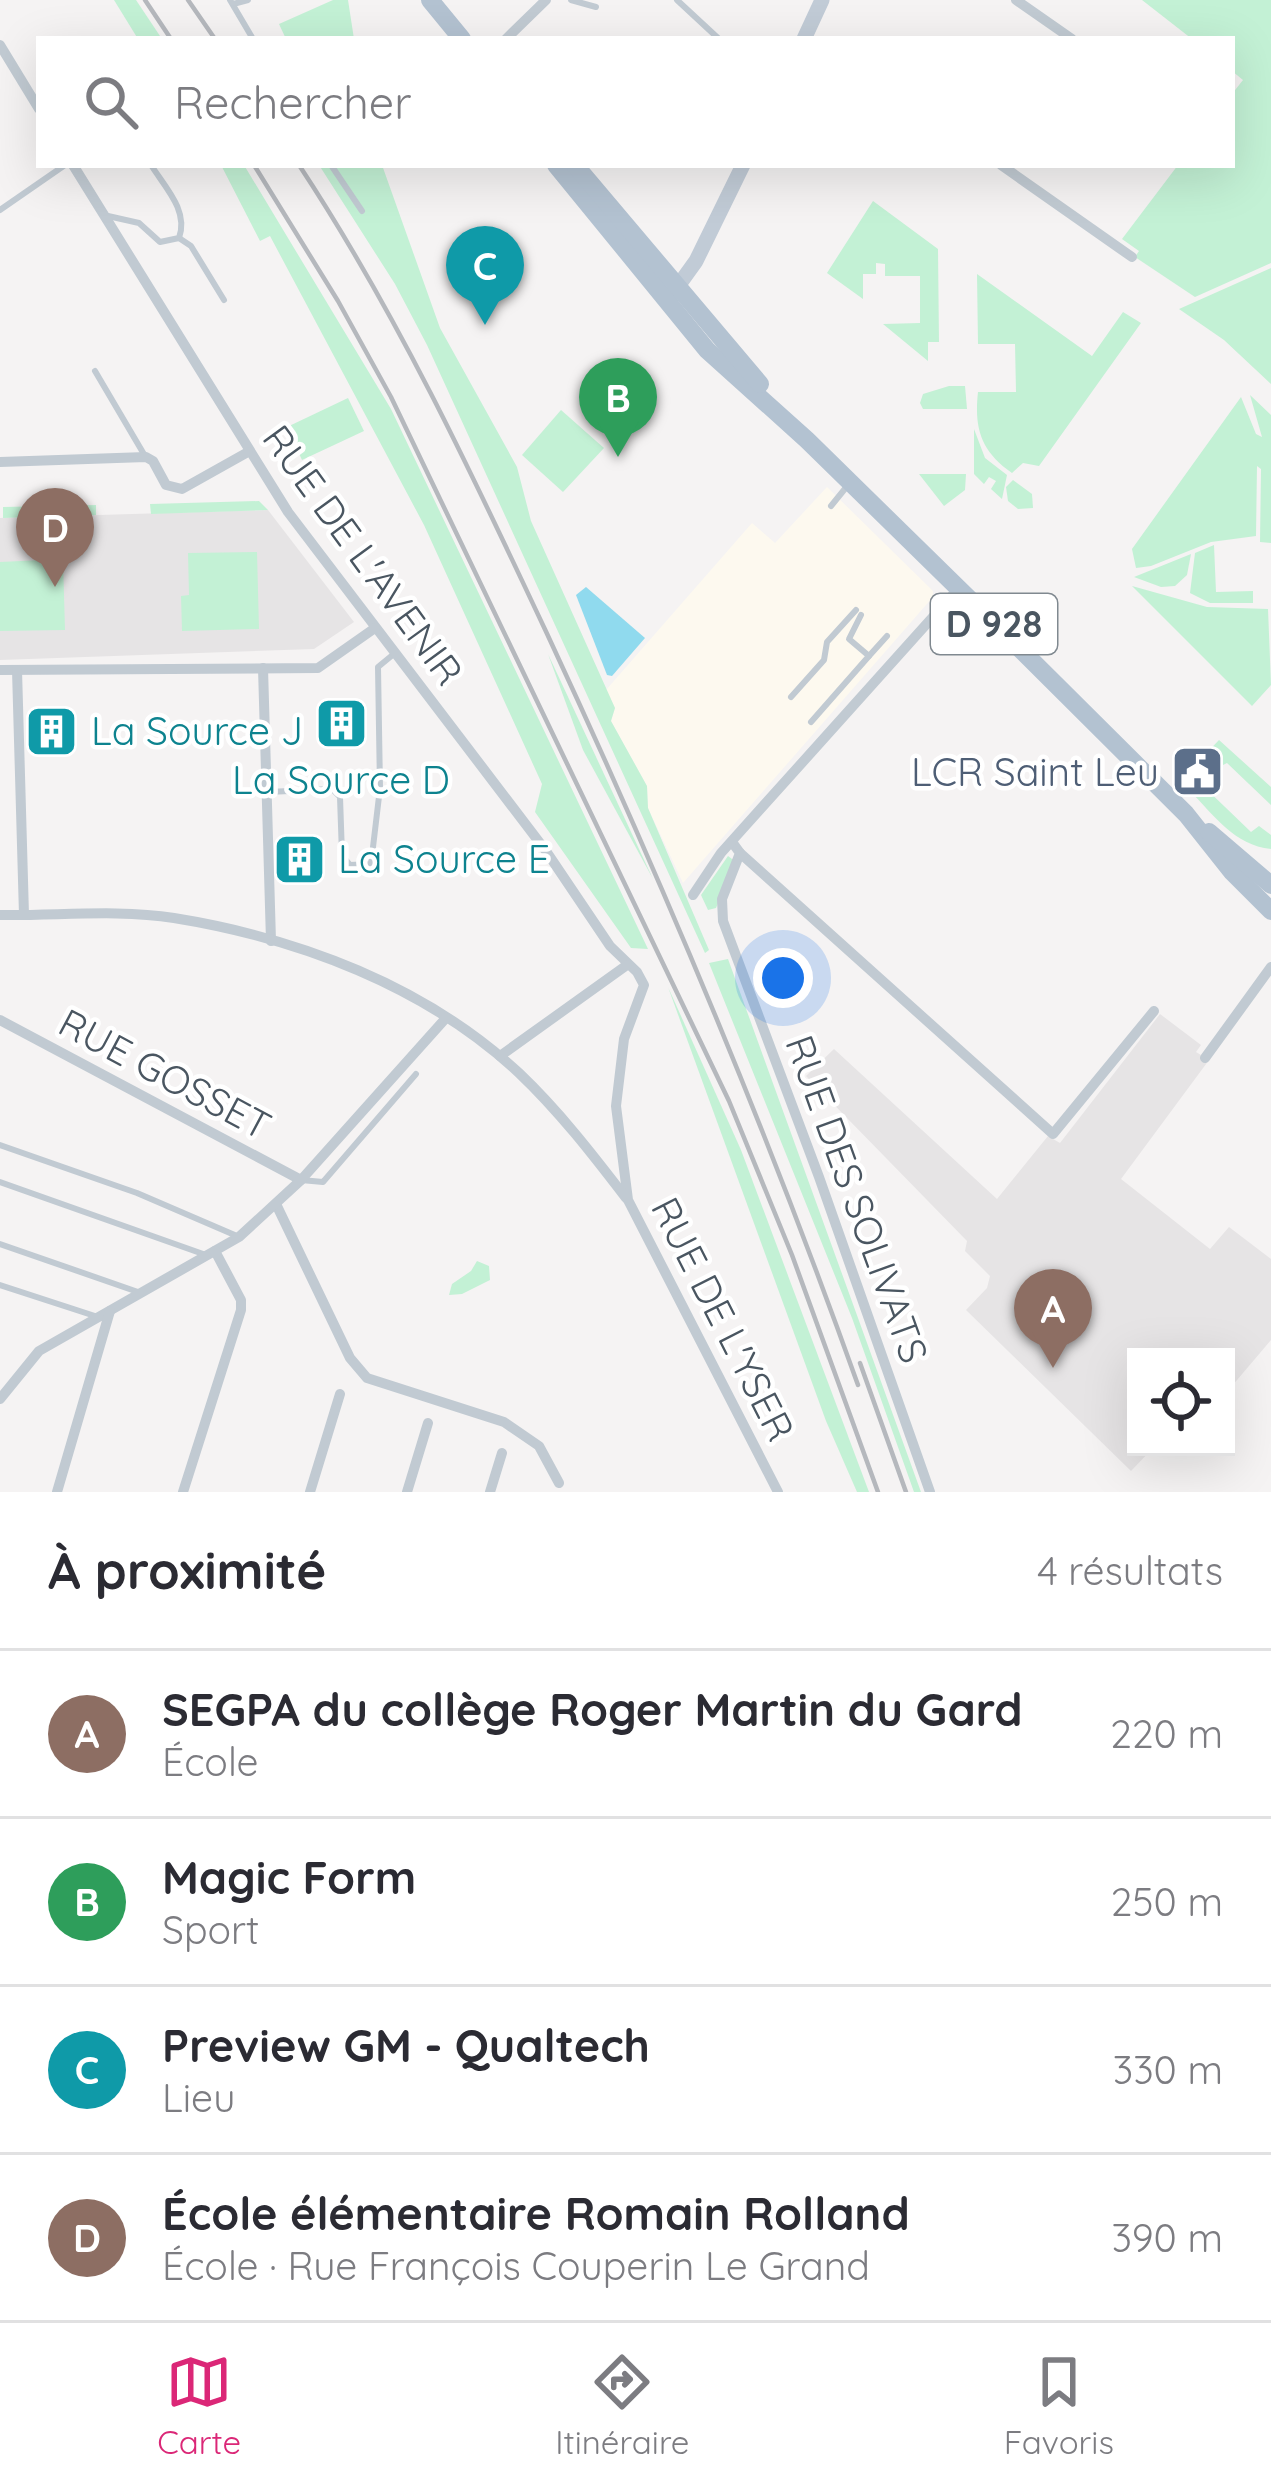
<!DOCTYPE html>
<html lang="fr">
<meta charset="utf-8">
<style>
body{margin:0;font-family:Quicksand,sans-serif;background:#f7f7f7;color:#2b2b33}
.controls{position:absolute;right:36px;bottom:36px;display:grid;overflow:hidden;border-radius:0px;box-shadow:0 12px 48px #0002}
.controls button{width:108px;height:108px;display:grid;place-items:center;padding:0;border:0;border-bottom:3px solid #e1e1e2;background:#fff;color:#2b2b33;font:60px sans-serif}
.you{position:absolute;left:783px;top:978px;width:42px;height:42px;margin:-30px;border:9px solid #fff;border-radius:50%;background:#1a73e8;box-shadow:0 0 0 18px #1a73e833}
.badge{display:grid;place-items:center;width:78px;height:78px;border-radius:50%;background:#db2777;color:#fff;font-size:39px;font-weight:700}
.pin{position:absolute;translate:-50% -99px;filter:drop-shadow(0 3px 6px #0008)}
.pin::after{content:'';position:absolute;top:63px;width:42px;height:36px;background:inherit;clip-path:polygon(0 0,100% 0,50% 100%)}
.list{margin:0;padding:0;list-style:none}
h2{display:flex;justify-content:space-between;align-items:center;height:156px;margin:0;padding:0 48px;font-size:51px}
h2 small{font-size:39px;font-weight:400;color:#7c7c81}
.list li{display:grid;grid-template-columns:78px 1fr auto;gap:36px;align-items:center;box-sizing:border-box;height:168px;padding:0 48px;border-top:3px solid #e1e1e2}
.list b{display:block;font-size:45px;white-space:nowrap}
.list p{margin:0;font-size:39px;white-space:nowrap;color:#7c7c81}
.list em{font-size:39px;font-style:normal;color:#7c7c81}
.icon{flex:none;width:66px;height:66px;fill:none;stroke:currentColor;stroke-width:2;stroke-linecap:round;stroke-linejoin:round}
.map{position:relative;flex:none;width:1271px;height:1492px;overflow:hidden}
.search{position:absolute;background:#fff;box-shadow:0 12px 48px #0002;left:36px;right:36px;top:36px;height:132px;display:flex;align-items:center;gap:30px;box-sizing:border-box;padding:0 42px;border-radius:0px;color:#7c7c81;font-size:45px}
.sheet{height:828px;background:#fff}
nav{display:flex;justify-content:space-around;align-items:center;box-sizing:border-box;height:168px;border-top:3px solid #e1e1e2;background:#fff;font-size:33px;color:#7c7c81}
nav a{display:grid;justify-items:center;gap:6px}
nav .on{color:#db2777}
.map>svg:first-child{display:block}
</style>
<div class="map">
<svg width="1271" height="1492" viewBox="0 0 1271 1492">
<rect width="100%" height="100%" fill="#f5f3f3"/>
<!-- commercial -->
<path fill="#fdf9ef" d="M827,487L933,591V597L683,883L648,808L647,786L611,721L615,708L606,690L752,523L775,543Z"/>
<!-- education -->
<g fill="#e6e4e5">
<path d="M268,510L354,622L314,649L0,660V518Z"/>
<path d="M1160,1014L1201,1045L1196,1052L1209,1060L1121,1179L1210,1249L1229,1227L1271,1259V1340L1226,1393V1357H1136V1447H1154L1131,1471L966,1310L987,1288L990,1276L965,1251L967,1241L806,1076L834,1049L997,1199L1048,1136L1060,1143Z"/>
</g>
<!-- green -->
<g fill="#c3f1d5">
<path d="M114,0H136L162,39H138Z"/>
<path d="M333,0H348L354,39H286L279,24Z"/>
<path d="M1142,0H1271V263L1195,297L1135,257L1139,251L1122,239L1178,165H1232V94L1243,80L1232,71V39H1192Z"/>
<path d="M221,165H244L391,409L648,949L631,948L535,812L542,784L424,525L270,236L260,241Z"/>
<path d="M319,165H382L440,328L517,467L531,521L615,708L611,721L647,786L648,808L709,950L705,953L427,345L395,284Z"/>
<path d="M873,201L938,249L939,342H928V361L883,324L920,323V276H885V264L876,263V274H863V299L827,273Z"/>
<path d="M1271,268V384L1224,340L1179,309Z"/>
<path d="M977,274L1092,356L1123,312L1141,323L1039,466L1023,463L1012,473C981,451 974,429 978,392H1016L1015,344H978Z"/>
<path d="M949,386H965L967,409H923L920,403L923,394Z"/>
<path d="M1250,395L1271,415V543L1260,542L1261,469L1257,466L1256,536L1211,542L1151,566L1136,568L1132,549L1241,397L1256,434L1262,437Z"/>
<path d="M348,398L364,431L302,460L287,427Z"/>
<path d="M561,410L604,448L563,492L522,455Z"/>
<path d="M974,429L985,458L1007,475L1002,499L991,489L996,481L989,477L984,484L974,474Z"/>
<path d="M919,474H966L965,490L944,506Z"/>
<path d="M1013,480L1032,494L1033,508L1018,509L1008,501L1006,487Z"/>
<path d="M259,501L268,510L151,514L150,504Z"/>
<path d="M96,505V515L3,518V507Z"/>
<path d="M1214,545L1216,592L1253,591V603H1210L1190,593L1195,553Z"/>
<path d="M257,552L259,629L182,631L181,596L189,595L188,553Z"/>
<path d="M1191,554L1187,575L1175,586L1161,587L1134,577Z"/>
<path d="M63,559L65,630L0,631V562Z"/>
<path d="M1132,586L1207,607L1268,609L1271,685L1252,706Z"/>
<path d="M548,654L653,879L583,750Z"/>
<path d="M1219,740L1271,787V805L1227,763L1223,765L1217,760L1207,771L1198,762Z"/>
<path d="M1198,781L1251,832L1259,826L1271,835V849C1234,845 1215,816 1189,790Z"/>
<path d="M728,856L736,862L716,908L708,910L701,895Z"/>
<path d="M728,959L921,1492H914L852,1318L709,963Z"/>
<path d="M668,987L741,1150L869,1492H857L826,1421Z"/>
<path d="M477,1261L489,1266L490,1280L462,1294L449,1295L452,1284L471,1271Z"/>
</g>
<!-- water -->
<path fill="#90daee" d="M586,587L645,638L612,676L607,675L576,595Z"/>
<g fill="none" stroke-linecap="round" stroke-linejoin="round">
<!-- lane -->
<g stroke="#c1cad2" stroke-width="6">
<path d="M230,0L253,39"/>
<path d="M571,0L596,7"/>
<path d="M677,0L719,39"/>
<path d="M233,4L248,0"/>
<path d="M331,165L362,211"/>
<path d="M0,210L65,165"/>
<path d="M108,216L139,223L160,242L179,238C189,211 165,187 151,165"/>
<path d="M179,238L191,246L224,300"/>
<path d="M95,371L145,456"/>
<path d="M831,506L848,485"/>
<path d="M869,656L887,636"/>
<path d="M791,697L824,660L827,642L856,610"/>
<path d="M811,722L869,656L849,639L861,615"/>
<path d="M268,792L332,789L340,797L342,855L350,865L371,864L380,788L378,667L395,653"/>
<path d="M0,1145L137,1193L237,1236"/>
<path d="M301,1180L323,1182L416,1074"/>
<path d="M0,1182L206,1255"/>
<path d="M0,1244L138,1292"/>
<path d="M0,1285L98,1317"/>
</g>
<!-- street -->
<g stroke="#c1cad2" stroke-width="10">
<path d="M1016,0L1072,39"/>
<path d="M506,39L546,0"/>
<path d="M0,45L39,109"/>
<path d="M73,165L288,512L546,851L610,946L637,972L644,985L624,1039L616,1106L628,1200L778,1492"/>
<path d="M1001,165L1132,257"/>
<path d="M0,462L146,457L153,461L166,485L182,489L248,452"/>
<path d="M263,668L271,941"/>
<path d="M0,670L318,668L375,628"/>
<path d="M17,670L24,915"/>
<path d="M732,842L740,853L722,899L723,921L819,1177L930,1492"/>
<path d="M740,853L1053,1134L1154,1011"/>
<path d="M693,895L721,853L958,589"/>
<path d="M0,915C56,916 118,909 174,918C298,938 426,986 519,1073C559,1111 593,1155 626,1198"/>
<path d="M0,1020L301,1180"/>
<path d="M500,1056L627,965"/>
<path d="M1205,1058L1271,967"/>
<path d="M276,1204L350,1358L367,1378L504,1422L539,1446L559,1483"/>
<path d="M0,1399L39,1351L239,1237L301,1180L446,1018"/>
<path d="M57,1492L110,1311"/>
<path d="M183,1492L241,1310V1300L215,1251"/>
<path d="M310,1492L340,1394"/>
<path d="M407,1492L428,1423"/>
<path d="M490,1492L502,1453"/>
</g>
<!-- secondary -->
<g stroke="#c1cbd6" stroke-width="15">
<path d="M804,39L822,0"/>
<path d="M673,293L696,261L743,165"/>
</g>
<!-- primary -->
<g stroke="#b3c2d1" stroke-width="18">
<path d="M430,0L462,39"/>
<path d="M556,165L707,350L807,440L1003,632L1186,814L1232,872L1271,911"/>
<path d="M575,165L760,384"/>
<path d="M1209,832L1271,885"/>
</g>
<!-- rail -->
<g stroke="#b5b8bd" stroke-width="4.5">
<path d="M145,0L171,39"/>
<path d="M188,0L215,39"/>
<path d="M254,165L338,301L391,397L729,1101L792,1255L878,1492"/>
<path d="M299,165C398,315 473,476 549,638C663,883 767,1130 858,1385"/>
<path d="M860,1363L906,1492"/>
</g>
</g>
<!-- icons -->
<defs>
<symbol id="building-square" viewBox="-11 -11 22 22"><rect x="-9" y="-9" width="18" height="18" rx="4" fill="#0f9aa8" stroke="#fff"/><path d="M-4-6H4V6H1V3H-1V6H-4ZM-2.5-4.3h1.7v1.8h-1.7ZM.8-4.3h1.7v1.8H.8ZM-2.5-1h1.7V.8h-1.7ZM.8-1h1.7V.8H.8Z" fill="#fff"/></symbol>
<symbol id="civic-square" viewBox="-11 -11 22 22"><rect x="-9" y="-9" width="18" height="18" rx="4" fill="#5c6f8a" stroke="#fff"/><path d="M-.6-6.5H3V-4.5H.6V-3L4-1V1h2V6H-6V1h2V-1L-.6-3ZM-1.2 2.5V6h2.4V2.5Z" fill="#fff"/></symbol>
</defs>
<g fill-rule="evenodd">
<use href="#building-square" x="312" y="694" width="59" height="59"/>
<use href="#building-square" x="22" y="702" width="59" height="59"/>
<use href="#civic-square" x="1168" y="742" width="59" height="59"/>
<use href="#building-square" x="270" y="830" width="59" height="59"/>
</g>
<g text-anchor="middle" stroke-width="9" stroke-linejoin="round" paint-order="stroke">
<!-- shield labels -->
<rect fill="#fff" stroke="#808990" stroke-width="3" x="931" y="594" width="126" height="60" rx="9"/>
<g font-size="36" font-weight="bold" fill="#4a5661">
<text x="994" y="637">D 928</text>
</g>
<!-- street labels -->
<g font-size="39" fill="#4a5661" stroke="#fff">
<text transform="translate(363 555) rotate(54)" y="14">RUE DE L'AVENIR</text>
<text transform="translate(165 1074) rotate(28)" y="14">RUE GOSSET</text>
<text transform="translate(857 1199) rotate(70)" y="14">RUE DES SOLIVATS</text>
<text transform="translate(723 1319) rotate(63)" y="14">RUE DE L'YSER</text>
</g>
<!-- culture labels -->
<g font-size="39" fill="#0d838f" stroke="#fff" text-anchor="start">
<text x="91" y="745">La Source J</text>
<text x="341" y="794" text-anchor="middle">La Source D</text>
<text x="338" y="873">La Source E</text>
</g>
<!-- service labels -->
<g font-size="39" fill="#4e5e75" stroke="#fff" text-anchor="end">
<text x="1159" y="786">LCR Saint Leu</text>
</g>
</g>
</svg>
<div class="controls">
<button><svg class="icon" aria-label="locate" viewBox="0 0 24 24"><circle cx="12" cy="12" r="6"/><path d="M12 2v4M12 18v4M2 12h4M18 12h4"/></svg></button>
</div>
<div class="you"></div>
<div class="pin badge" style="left:1053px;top:1368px;background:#8d6e63">A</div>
<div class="pin badge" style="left:618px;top:457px;background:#2e9e5b">B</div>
<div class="pin badge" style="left:485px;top:325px;background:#0f9aa8">C</div>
<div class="pin badge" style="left:55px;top:587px;background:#8d6e63">D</div>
<div class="search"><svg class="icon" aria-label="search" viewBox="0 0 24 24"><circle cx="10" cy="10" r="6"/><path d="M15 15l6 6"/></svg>Rechercher</div>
</div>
<section class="sheet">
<h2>À proximité<small>4 résultats</small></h2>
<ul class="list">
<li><span class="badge" style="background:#8d6e63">A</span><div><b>SEGPA du collège Roger Martin du Gard</b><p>École</p></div><em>220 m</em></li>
<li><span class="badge" style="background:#2e9e5b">B</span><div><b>Magic Form</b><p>Sport</p></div><em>250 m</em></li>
<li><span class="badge" style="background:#0f9aa8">C</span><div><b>Preview GM - Qualtech</b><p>Lieu</p></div><em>330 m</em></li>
<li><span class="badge" style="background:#8d6e63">D</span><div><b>École élémentaire Romain Rolland</b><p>École · Rue François Couperin Le Grand</p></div><em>390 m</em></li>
</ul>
</section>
<nav>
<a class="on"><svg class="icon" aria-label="map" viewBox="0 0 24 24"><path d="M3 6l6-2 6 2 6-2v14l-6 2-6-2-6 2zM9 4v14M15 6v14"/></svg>Carte</a>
<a><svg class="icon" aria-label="directions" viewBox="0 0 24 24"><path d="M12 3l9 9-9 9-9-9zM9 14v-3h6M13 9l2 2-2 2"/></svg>Itinéraire</a>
<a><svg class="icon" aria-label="saved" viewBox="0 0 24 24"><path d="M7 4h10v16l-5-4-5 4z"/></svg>Favoris</a>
</nav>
